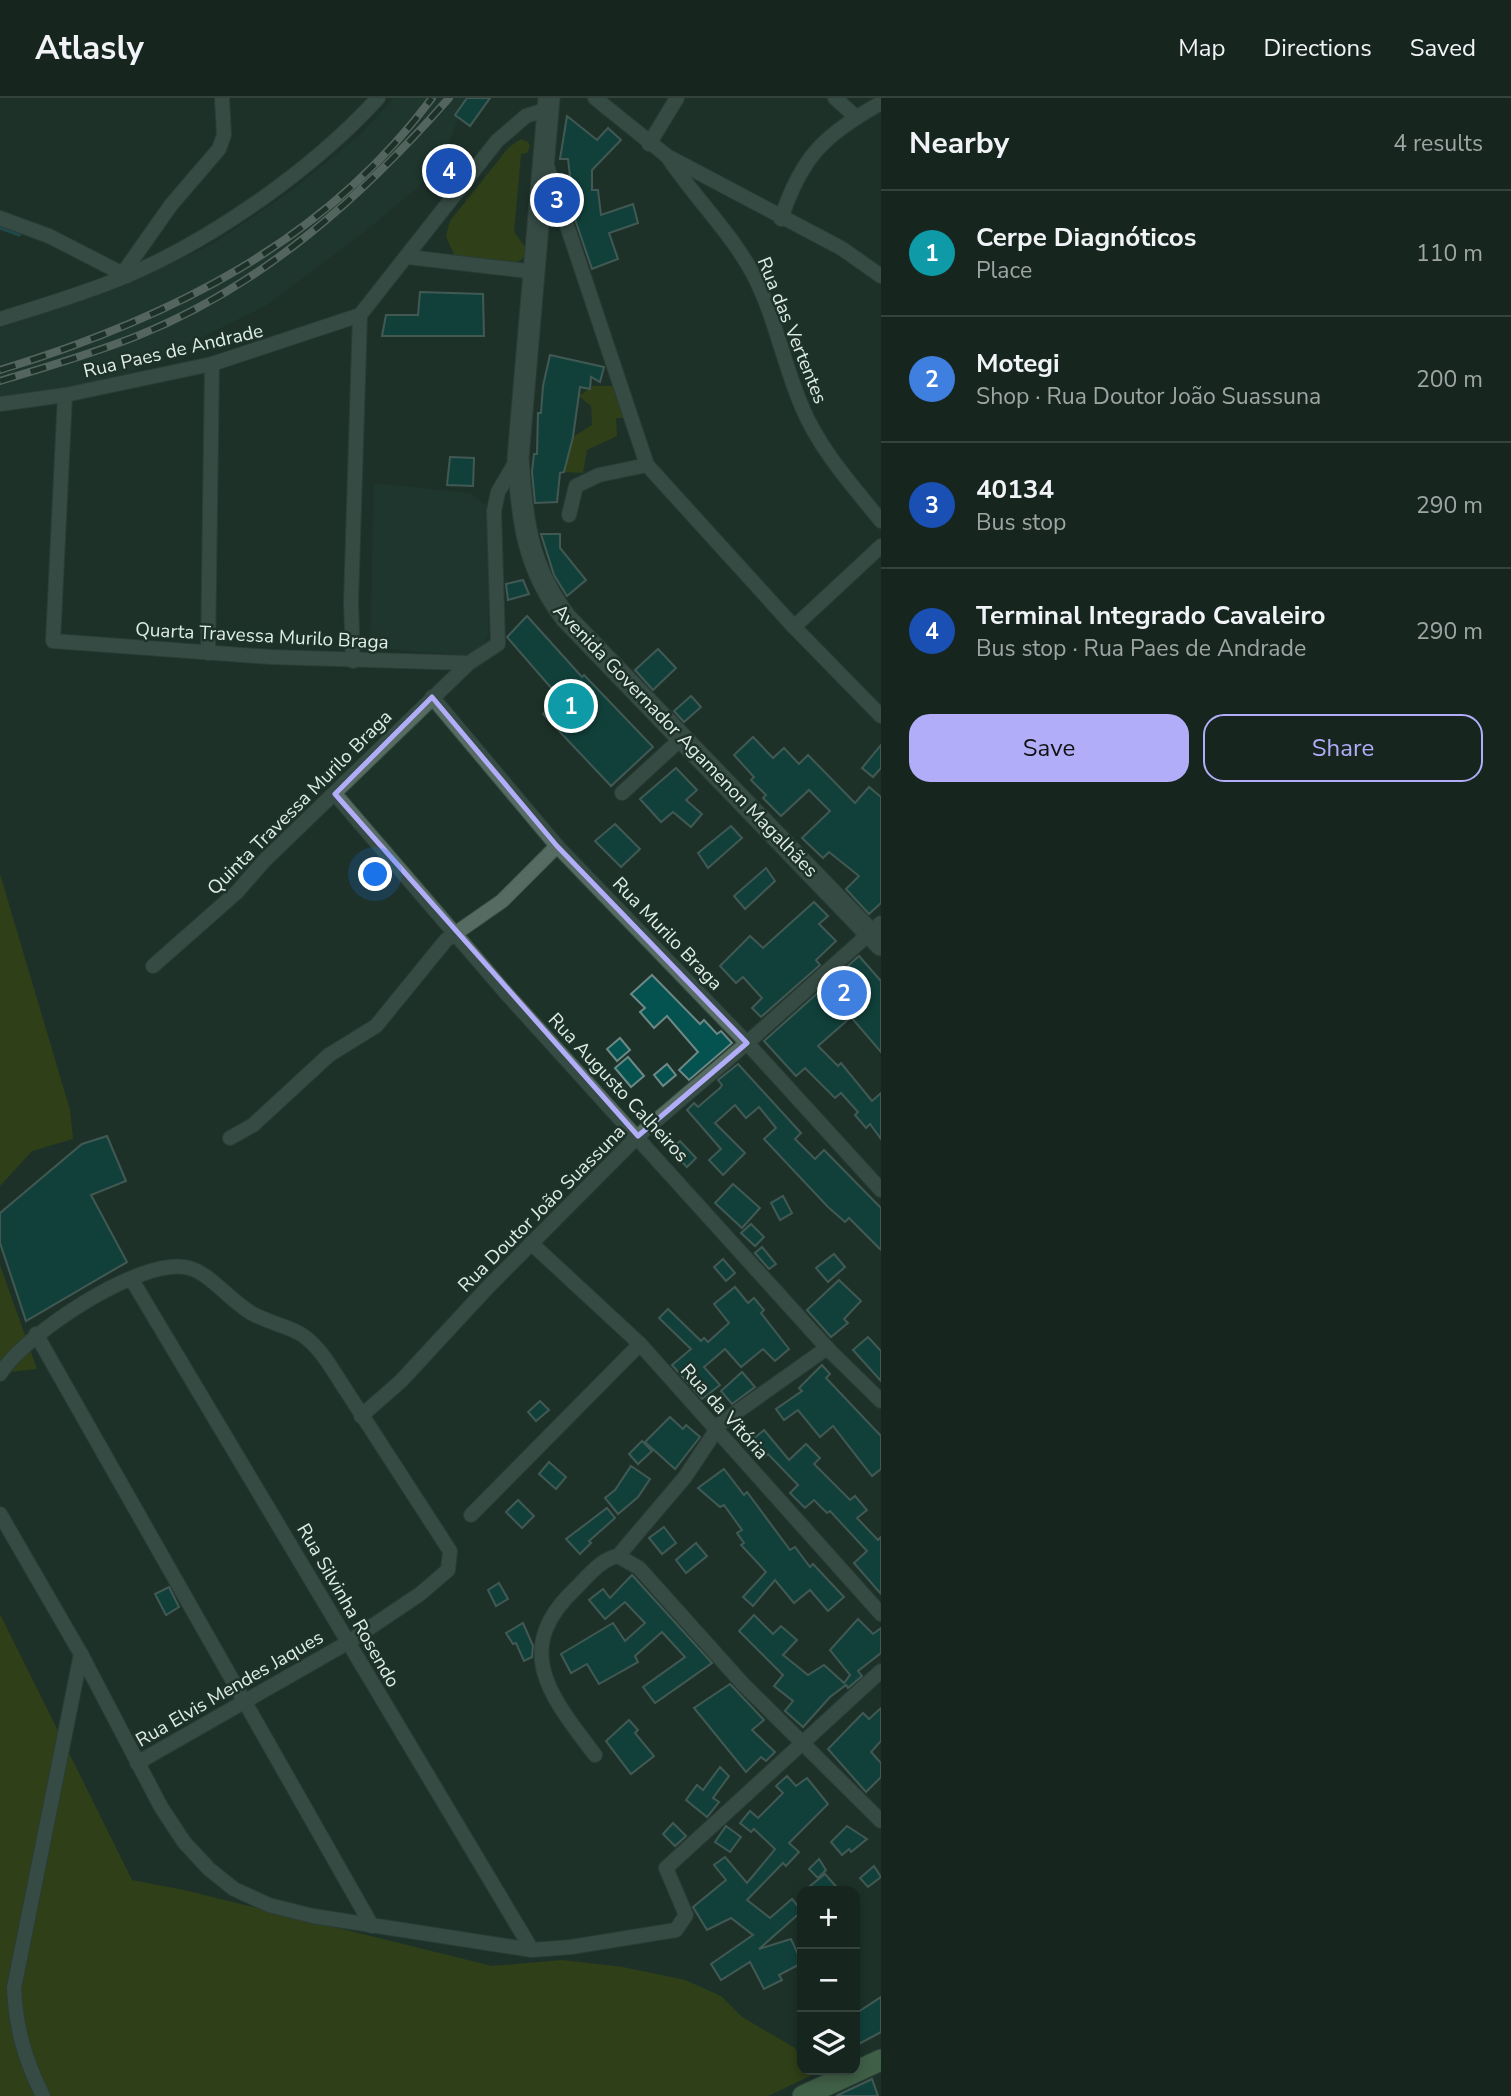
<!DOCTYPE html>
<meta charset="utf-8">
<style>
body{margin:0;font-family:"Nunito Sans",sans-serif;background:#23322c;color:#f1f3f6}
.controls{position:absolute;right:21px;bottom:21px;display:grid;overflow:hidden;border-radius:14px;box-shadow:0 4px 10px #0003}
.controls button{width:63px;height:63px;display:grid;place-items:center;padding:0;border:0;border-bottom:2px solid #35433d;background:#16261f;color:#f1f3f6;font:35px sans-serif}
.you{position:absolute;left:376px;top:777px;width:24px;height:24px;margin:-18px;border:5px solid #fff;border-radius:50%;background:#1a73e8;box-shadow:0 0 0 10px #1a73e833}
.badge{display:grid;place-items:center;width:46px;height:46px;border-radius:50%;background:#b2adf9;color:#fff;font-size:23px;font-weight:700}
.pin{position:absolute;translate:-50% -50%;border:4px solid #fff;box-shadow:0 2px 7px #0006}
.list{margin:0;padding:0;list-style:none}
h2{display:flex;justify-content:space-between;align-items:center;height:91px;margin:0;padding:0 28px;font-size:30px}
h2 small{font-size:23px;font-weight:400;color:#9ea5a4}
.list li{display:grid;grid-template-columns:46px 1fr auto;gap:21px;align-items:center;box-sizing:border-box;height:126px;padding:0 28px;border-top:2px solid #35433d}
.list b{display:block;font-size:26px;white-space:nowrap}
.list p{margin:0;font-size:23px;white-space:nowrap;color:#9ea5a4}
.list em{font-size:23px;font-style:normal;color:#9ea5a4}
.actions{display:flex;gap:14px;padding:21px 28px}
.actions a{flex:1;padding:16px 0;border:2px solid #b2adf9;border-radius:21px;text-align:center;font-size:24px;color:#b2adf9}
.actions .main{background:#b2adf9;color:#111}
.icon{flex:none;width:38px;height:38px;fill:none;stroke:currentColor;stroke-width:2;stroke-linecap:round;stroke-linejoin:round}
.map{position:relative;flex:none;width:881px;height:1998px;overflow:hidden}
header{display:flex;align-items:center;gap:42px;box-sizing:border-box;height:98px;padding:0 35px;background:#16261f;border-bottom:2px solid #35433d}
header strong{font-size:33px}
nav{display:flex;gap:38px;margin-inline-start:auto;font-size:24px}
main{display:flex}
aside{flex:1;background:#16261f}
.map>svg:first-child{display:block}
</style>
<header>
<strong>Atlasly</strong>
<nav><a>Map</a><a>Directions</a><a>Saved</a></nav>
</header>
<main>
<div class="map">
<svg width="881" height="1998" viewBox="0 0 881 1998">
<rect width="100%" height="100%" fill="#1d3229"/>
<!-- built -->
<g fill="#203d31">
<path d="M394,0H467L455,17L458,19L446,56L417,90L364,134L267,207L121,279L0,304V230L121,189L213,146L291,93L361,36Z"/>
<path d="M374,385L470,395L491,411L488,537L476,559L370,549Z"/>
</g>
<!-- green -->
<g fill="#455000">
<path d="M521,41L528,44L530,48L527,55L521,56L514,134L525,149V159L516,165L456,161L446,138L450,123L509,49Z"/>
<path d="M593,288H613L625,320H616L617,338L587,352L583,375L564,374L573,339L592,327L591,308L579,298Z"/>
<path d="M0,776L70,1012L73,1041L32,1053L0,1088Z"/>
<path d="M0,1167L37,1271L0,1275Z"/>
<path d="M0,1516L132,1782L184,1792L492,1868L562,1862L623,1869L685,1882L721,1898L742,1919L795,1950L802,1964V1972H807L810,1978L768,1998H0Z"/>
</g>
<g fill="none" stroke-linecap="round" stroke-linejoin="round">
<!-- stream -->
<path stroke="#246573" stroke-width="5" d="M0,129L19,136"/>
</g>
<!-- building -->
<g fill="#045350" stroke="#6d8886" stroke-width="2">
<path d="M467,0H490L470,28L455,17Z"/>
<path d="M567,18L597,42L608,30L621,42L592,72V92H598L601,117L633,106L638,125L609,135L618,161L592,171L566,95H572L568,61H560Z"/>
<path d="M420,194L483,196L484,238H382L386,217H418Z"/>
<path d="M550,257L604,269L600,284L591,279L590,291L580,289L573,339L564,374L560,375L557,404L535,405L532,374L534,356H537L538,315H541L543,288Z"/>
<path d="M450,359L474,360L473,388L447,387Z"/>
<path d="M541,436H560V450L586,482L567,498L554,477Z"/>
<path d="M523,482L529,496L508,502L506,486Z"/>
<path d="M527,518L582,579L584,577L653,649L611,688L543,616L560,600L507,539Z"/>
<path d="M658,551L676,570L653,592L635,572Z"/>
<path d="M691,598L701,609L684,624L674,613Z"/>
<path d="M753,639L773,660L784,650L799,666L808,657L855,705L869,689L881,699V805L869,816L846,791L859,778L829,754L823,760L802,740L830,713L809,692L781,718L763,700L766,697L751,682L754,679L734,657Z"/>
<path d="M881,647V670L873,679L862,670Z"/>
<path d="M676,670L697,692L686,702L702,716L691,729L673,714L661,724L640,701Z"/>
<path d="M615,726L640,751L621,769L595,743Z"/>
<path d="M731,728L742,740L708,770L698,755Z"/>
<path d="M766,770L775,783L745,811L734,798Z"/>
<path d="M814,804L828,818L819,826L836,843L816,862L820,867L761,919L752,910L762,900L743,879L736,885L720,868L750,838L763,850Z"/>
<path d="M859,858L881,883V954L851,919L818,948L838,968L841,965L872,1003L881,995V1041L870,1026L866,1030L861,1024L855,1017L858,1014L841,995L835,1000L805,970L796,978L764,943Z"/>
<path d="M652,877L700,926L704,922L717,936L721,933L732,945L689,982L679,972L698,954L667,918L654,930L640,914L645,910L631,896Z"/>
<path d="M620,940L630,952L617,963L607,951Z"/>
<path d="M628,959L644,978L631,989L615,970Z"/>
<path d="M667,966L676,977L663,988L654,977Z"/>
<path d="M738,966L801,1035L795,1041L815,1061L824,1052L881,1110V1152L849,1120L845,1124L828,1109L764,1041L776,1030L759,1009L746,1020L735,1007L715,1025L745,1055L723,1077L709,1062L721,1051L687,1012L694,1005L698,1009L720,990L722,987L718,982Z"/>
<path d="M107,1038L126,1083L91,1097L127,1164L26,1223L0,1145V1115L82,1046Z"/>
<path d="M680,1043L696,1060L687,1069L670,1052Z"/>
<path d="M733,1086L760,1110L742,1130L715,1105Z"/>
<path d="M783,1098L792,1115L780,1122L771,1105Z"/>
<path d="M751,1126L764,1139L755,1148L741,1135Z"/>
<path d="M762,1149L776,1166L769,1171L755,1155Z"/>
<path d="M834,1156L845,1169L828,1184L816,1170Z"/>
<path d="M723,1161L735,1175L726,1183L714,1169Z"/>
<path d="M839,1182L861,1203L844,1221L848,1225L831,1239L807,1212Z"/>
<path d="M735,1189L748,1205L754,1200L764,1212L761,1215L789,1251L775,1263L763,1251L741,1269L725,1251L704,1269L720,1287L702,1301L672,1267L691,1251L659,1220L668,1211L701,1243L704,1240L708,1244L729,1225L714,1206Z"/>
<path d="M868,1239L881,1253V1283L853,1252Z"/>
<path d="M822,1267L830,1276L826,1280L881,1338V1371L872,1378L833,1328L820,1339L798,1312L784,1322L776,1311L802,1293L799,1290Z"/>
<path d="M742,1274L755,1289L732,1306L721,1293Z"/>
<path d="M540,1303L549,1312L536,1323L528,1314Z"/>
<path d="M670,1319L683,1331L686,1327L700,1339L675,1371L645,1344Z"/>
<path d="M764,1332L789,1362L806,1346L820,1360L814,1366L850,1402L855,1398L867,1412L857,1420L878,1442L881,1439V1496L854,1465L867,1453L830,1413L827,1415L814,1402L805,1410L790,1395L798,1387L768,1356L764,1359L751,1343Z"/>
<path d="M642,1343L652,1353L638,1366L629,1356Z"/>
<path d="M549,1364L566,1379L556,1391L539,1376Z"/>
<path d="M631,1368L650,1381L638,1399L618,1416L605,1400L615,1392Z"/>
<path d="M724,1371L744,1397L747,1394L790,1452L795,1449L810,1469L813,1466L844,1499L828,1513L810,1492L794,1505L775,1482L753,1508L743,1499L766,1474L741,1447L744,1445L737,1435L742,1432L724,1407L720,1409L698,1390Z"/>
<path d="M518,1402L534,1418L522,1430L506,1414Z"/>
<path d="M607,1410L615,1420L589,1443L591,1445L580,1456L566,1441Z"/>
<path d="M664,1429L676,1445L662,1456L649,1440Z"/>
<path d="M696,1445L707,1458L686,1475L676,1462Z"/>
<path d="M632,1477L712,1565L655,1605L643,1589L685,1559L662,1534L635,1558L638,1564L599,1586L587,1566L571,1575L561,1556L613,1525L625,1543L645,1525L625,1504L605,1521L589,1502L603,1491L610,1500Z"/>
<path d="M499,1485L508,1501L496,1508L488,1492Z"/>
<path d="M169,1489L179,1509L166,1517L155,1496Z"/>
<path d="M754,1517L773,1536L781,1528L797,1542L783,1557L808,1577L824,1567L844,1585L850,1577L830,1552L858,1521L873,1536L881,1530V1555L858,1573L862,1578L848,1590L846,1587L830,1599L803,1629L785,1613L793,1603L774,1588L783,1577L739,1533Z"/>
<path d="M523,1525L533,1548L532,1559L524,1563L516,1545L513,1546L506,1535Z"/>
<path d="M730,1586L764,1622L752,1632L775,1654L766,1663L761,1659L746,1674L694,1610Z"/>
<path d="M881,1610V1643L871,1654L881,1665V1679L866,1694L828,1651L863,1615L869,1621Z"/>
<path d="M629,1622L638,1632L635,1635L654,1658L631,1676L606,1643Z"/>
<path d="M720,1669L729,1678L713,1700L719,1704L707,1719L686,1702L697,1687L703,1692Z"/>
<path d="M787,1678L796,1688L807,1680L828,1706L789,1745L799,1754L786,1768L783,1765L747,1802L770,1820L792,1801L802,1813L759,1851L791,1841L802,1865L779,1877L782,1882L764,1891L750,1864L721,1882L711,1866L753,1837L731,1820L707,1832L693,1809L726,1782L714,1767L725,1759L747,1785L772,1755L775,1751L754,1731L751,1734L740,1725L750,1713L758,1720L783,1695L776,1688Z"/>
<path d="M673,1725L686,1738L675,1748L663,1736Z"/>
<path d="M726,1728L741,1739L730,1754L715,1744Z"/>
<path d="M847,1728L867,1741L851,1754L849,1751L842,1757L831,1744Z"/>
<path d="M819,1761L826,1772L818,1780L809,1771Z"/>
<path d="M874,1768L881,1779L868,1789L860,1780Z"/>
<path d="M825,1776L840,1793H804Z"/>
<path d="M881,1899V1934L855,1948V1916Z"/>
<path d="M872,1981L878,1998H836L870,1982Z"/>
</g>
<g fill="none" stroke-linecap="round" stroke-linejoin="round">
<defs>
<g id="street">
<path d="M595,0L667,58L841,150L881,178"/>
<path d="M835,0L856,19"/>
<path d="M649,46L677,0"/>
<path d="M667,58C693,98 729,132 752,174C775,217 783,265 802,309C820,352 852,387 881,423"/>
<path d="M547,68L647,367L794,529L881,618"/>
<path d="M0,120L49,138L127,178"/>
<path d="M781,121C801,59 825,36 881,5"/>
<path d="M408,159L536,174"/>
<path d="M123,175L171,107L219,51L224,37L222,0"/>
<path d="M0,221C42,208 86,195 126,178C214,141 314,70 378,0"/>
<path d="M65,297L53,543L271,559L469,565"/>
<path d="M0,306L65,297L212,266L360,217L497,43L526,18L548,11"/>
<path d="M569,417L576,388L599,377L647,367"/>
<path d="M794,529L881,448"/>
<path d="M208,555L212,266"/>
<path d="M353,563L351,504L360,217"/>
<path d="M432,599L557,748L747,945L881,1092"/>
<path d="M622,695L683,639"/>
<path d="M335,696L506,895L830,1253L881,1303"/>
<path d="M153,868L237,794L264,763L469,565L498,546L494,413L498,394L518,360"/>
<path d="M230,1040L253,1027L329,957L376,928L446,842L502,803L557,748"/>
<path d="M531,1145L640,1246L881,1516"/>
<path d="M132,1182L532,1852"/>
<path d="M36,1236L372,1828"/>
<path d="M0,1276C24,1237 142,1157 189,1170C210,1175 232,1205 253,1216C289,1234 301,1226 327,1263L450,1453L448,1472L420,1496L347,1545L137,1665"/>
<path d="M361,1318L401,1283L488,1189L638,1038L747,945L881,825"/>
<path d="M0,1416L81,1556L161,1709L184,1744L209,1771L234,1791L269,1807L313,1818L532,1852L571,1849L676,1832L686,1817L666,1770L881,1573"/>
<path d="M471,1417L640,1246"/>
<path d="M618,1458L639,1470L743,1586L881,1723"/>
<path d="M595,1657C551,1599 510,1551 576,1490C588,1478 601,1461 618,1458L685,1379L721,1325L827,1250"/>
<path d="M43,1998C25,1962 16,1931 14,1890L81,1556"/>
</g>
<path id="secondary" d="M549,0L518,360C522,422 527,469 566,520L881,847"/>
<path id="primary" d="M803,1998L881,1962"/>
</defs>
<!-- street casing -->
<use href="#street" stroke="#3a4c45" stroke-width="16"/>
<!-- secondary casing -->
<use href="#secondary" stroke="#3a4c45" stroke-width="23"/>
<!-- primary casing -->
<use href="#primary" stroke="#3a4c45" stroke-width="23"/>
<!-- street -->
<use href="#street" stroke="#566c63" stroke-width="14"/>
<!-- secondary -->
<use href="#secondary" stroke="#566c63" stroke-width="21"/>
<!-- primary -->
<use href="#primary" stroke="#6a986b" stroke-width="21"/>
<defs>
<g id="rail">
<path d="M0,272C168,221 324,145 432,0"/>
<path d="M0,283C46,269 92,256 137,238C262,188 361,100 449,0"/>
</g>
</defs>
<!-- rail casing -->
<use href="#rail" stroke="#96a59e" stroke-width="8"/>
<!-- rail -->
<use href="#rail" stroke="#1d3229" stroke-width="5" stroke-dasharray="16" stroke-linecap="butt"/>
</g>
<!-- marked area -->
<path d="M0 0H881V1998H0ZM432,599L557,748L747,945L638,1038L335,696Z" fill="#1d3229" fill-opacity=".55" fill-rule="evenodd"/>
<path fill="none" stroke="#b2adf9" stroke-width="5" stroke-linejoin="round" d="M432,599L557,748L747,945L638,1038L335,696Z"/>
<g text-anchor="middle" stroke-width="5" stroke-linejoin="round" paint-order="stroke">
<!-- street labels -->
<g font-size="19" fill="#e0ece6" stroke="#1d3229">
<text transform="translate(793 232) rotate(68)" y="7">Rua das Vertentes</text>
<text transform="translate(173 252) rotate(-13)" y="7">Rua Paes de Andrade</text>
<text transform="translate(262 537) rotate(3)" y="7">Quarta Travessa Murilo Braga</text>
<text transform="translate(686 642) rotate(46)" y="7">Avenida Governador Agamenon Magalhães</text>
<text transform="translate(299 704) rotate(-45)" y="7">Quinta Travessa Murilo Braga</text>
<text transform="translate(668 835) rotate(46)" y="7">Rua Murilo Braga</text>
<text transform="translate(619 989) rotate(47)" y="7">Rua Augusto Calheiros</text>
<text transform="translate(541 1110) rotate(-45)" y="7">Rua Doutor João Suassuna</text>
<text transform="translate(725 1313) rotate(48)" y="7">Rua da Vitória</text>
<text transform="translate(349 1507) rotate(60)" y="7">Rua Silvinha Rosendo</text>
<text transform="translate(229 1590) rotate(-30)" y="7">Rua Elvis Mendes Jaques</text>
</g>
</g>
</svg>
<div class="controls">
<button>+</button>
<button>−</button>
<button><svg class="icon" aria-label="layers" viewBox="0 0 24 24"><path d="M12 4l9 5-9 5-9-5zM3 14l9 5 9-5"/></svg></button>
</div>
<div class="you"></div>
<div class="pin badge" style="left:571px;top:608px;background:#0f9aa8">1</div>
<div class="pin badge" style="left:844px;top:895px;background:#3f7fe0">2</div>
<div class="pin badge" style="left:557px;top:102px;background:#1a4fb4">3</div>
<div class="pin badge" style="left:449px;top:73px;background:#1a4fb4">4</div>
</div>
<aside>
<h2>Nearby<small>4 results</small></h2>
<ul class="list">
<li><span class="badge" style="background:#0f9aa8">1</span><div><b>Cerpe Diagnóticos</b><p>Place</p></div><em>110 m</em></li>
<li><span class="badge" style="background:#3f7fe0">2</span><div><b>Motegi</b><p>Shop · Rua Doutor João Suassuna</p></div><em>200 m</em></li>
<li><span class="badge" style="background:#1a4fb4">3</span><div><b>40134</b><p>Bus stop</p></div><em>290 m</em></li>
<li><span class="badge" style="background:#1a4fb4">4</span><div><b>Terminal Integrado Cavaleiro</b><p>Bus stop · Rua Paes de Andrade</p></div><em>290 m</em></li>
</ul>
<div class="actions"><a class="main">Save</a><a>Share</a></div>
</aside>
</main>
